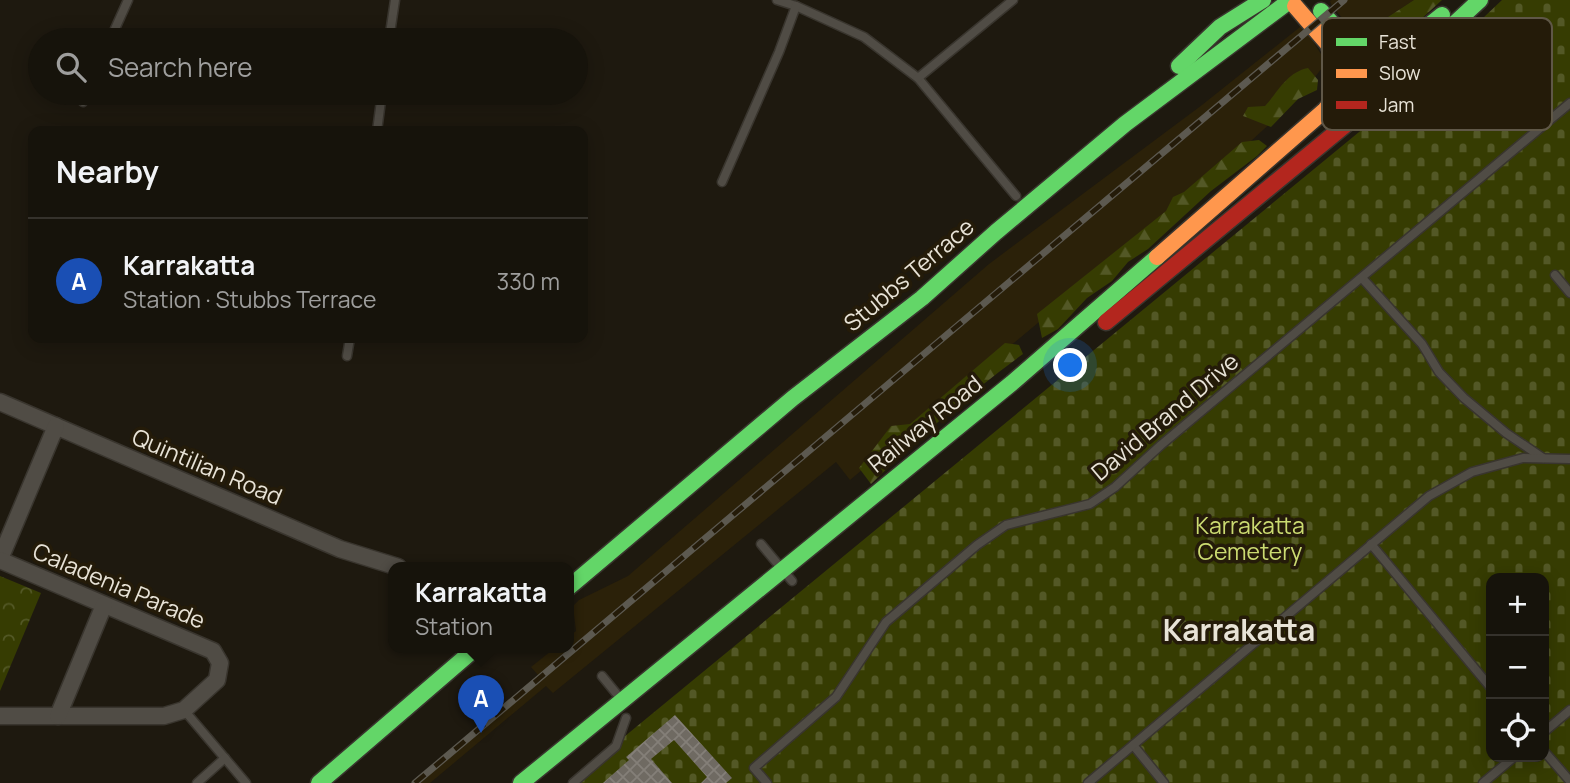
<!DOCTYPE html>
<meta charset="utf-8">
<style>
body{margin:0;font-family:Manrope,sans-serif;background:#232019;color:#f1f3f6}
.controls{position:absolute;right:21px;bottom:21px;display:grid;overflow:hidden;border-radius:14px;box-shadow:0 4px 18px #0003}
.controls button{width:63px;height:63px;display:grid;place-items:center;padding:0;border:0;border-bottom:2px solid #35322c;background:#16130b;color:#f1f3f6;font:35px sans-serif}
.you{position:absolute;left:1071px;top:366px;width:24px;height:24px;margin:-18px;border:5px solid #fff;border-radius:50%;background:#1a73e8;box-shadow:0 0 0 10px #1a73e833}
.badge{display:grid;place-items:center;width:46px;height:46px;border-radius:50%;background:#0f766e;color:#fff;font-size:23px;font-weight:700}
.pin{position:absolute;translate:-50% -58px;filter:drop-shadow(0 2px 4px #0008)}
.pin::after{content:'';position:absolute;top:37px;width:24px;height:21px;background:inherit;clip-path:polygon(0 0,100% 0,50% 100%)}
.popup{position:absolute;left:388px;top:562px;width:186px;height:91px;box-sizing:border-box;display:grid;place-content:center;border-radius:14px;background:#16130b;filter:drop-shadow(0 2px 5px #0005);font-size:23px;white-space:nowrap;color:#9e9e9d}
.popup b{font-size:26px;color:#f1f3f6}
.popup::after{content:'';position:absolute;left:50%;top:100%;margin-left:-14px;border:14px solid transparent;border-top-color:#16130b}
.list{margin:0;padding:0;list-style:none}
h2{display:flex;justify-content:space-between;align-items:center;height:91px;margin:0;padding:0 28px;font-size:30px}
h2 small{font-size:23px;font-weight:400;color:#9e9e9d}
.list li{display:grid;grid-template-columns:46px 1fr auto;gap:21px;align-items:center;box-sizing:border-box;height:126px;padding:0 28px;border-top:2px solid #35322c}
.list b{display:block;font-size:26px;white-space:nowrap}
.list p{margin:0;font-size:23px;white-space:nowrap;color:#9e9e9d}
.list em{font-size:23px;font-style:normal;color:#9e9e9d}
.icon{flex:none;width:38px;height:38px;fill:none;stroke:currentColor;stroke-width:2;stroke-linecap:round;stroke-linejoin:round}
.map{position:relative;flex:none;width:1570px;height:783px;overflow:hidden}
.search{position:absolute;background:#16130b;box-shadow:0 4px 18px #0003;left:28px;top:28px;width:560px;height:77px;display:flex;align-items:center;gap:18px;box-sizing:border-box;padding:0 24px;border-radius:38px;color:#9e9e9d;font-size:26px}
.panel{position:absolute;background:#16130b;box-shadow:0 4px 18px #0003;left:28px;top:126px;width:560px;height:217px;border-radius:14px}
.map>svg:first-child{display:block}
</style>
<div class="map">
<svg width="1570" height="783" viewBox="0 0 1570 783">
<defs>
<pattern id="forest-firs" width="22" height="20" patternUnits="userSpaceOnUse" patternTransform="scale(1.75)"><rect width="22" height="20" fill="#363c02"/><path d="M5 1l3.5 6h-7zM16 11l3.5 6h-7z" fill="#535826"/></pattern>
<pattern id="cemetery-stones" width="16" height="16" patternUnits="userSpaceOnUse" patternTransform="scale(1.75)"><rect width="16" height="16" fill="#363c02"/><path d="M2 7V4a2 2 0 0 1 4 0v3zM10 15v-3a2 2 0 0 1 4 0v3z" fill="#535826"/></pattern>
<pattern id="park-crowns" width="20" height="18" patternUnits="userSpaceOnUse" patternTransform="scale(1.75)"><rect width="20" height="18" fill="#363c02"/><path d="M2 6a3 3 0 1 1 6 0M12 15a3 3 0 1 1 6 0" fill="none" stroke="#535826"/></pattern>
<pattern id="building-cross-hatch" width="8" height="8" patternUnits="userSpaceOnUse" patternTransform="scale(1.75)"><rect width="8" height="8" fill="#6f6a62"/><path d="M0 0l8 8M0 8l8-8" fill="none" stroke="#847f78"/></pattern>
</defs>
<rect width="100%" height="100%" fill="#1e190f"/>
<!-- built -->
<g fill="#2b2109">
<path d="M1332,0H1414L1368,30L1355,33L1332,6L1330,1Z"/>
<path d="M1300,27L1305,29L1326,62L1322,68L1301,95L1203,185L850,480L836,462L553,693L546,686L430,783H411L538,675L531,667L556,647H568L569,637L576,631L573,606L579,600L628,576L989,264L1202,105Z"/>
</g>
<!-- forest -->
<g fill="url(#forest-firs)">
<path d="M1414,0H1442L1419,21L1390,39L1387,35L1367,36L1355,33L1368,30Z"/>
<path d="M1308,68L1318,80L1317,90L1298,99L1271,127L1243,116L1248,107L1265,106C1278,92 1287,72 1308,68Z"/>
<path d="M1259,140L1267,146L1257,156L1211,191L1148,249L1128,262L1112,281L1087,298L1058,329L1042,338L1037,314L1166,211L1173,197L1184,192L1242,142Z"/>
<path d="M1005,343L1019,345L1023,354C969,393 919,437 871,484L859,468L891,426L910,424Z"/>
</g>
<!-- cemetery -->
<path fill="url(#cemetery-stones)" fill-rule="evenodd" d="M1502,0H1570V783H568L1387,109ZM1491,578H1544V757H1491Z"/>
<!-- park -->
<path fill="url(#park-crowns)" d="M0,576L41,593L0,691Z"/>
<!-- building -->
<path fill="url(#building-cross-hatch)" d="M675,715L732,778L726,783H701L707,777L674,740L651,759L672,783H603L629,760L626,757Z"/>
<g fill="none" stroke-linecap="round" stroke-linejoin="round">
<defs>
<g id="lane">
<path d="M777,0L796,6L864,37L918,78L1016,196"/>
<path d="M110,40L128,0"/>
<path d="M389,40L395,0"/>
<path d="M918,78L1013,0"/>
<path d="M83,102L87,93"/>
<path d="M377,131L382,93"/>
<path d="M722,182L779,52L796,6"/>
<path d="M1555,275L1570,293"/>
<path d="M1362,278L1422,344L1439,372L1464,398L1506,433L1543,458"/>
<path d="M347,356L350,338"/>
<path d="M761,544L792,581"/>
<path d="M1371,544L1491,688"/>
<path d="M602,676L620,698"/>
<path d="M184,710L246,783"/>
<path d="M1544,732L1570,710"/>
<path d="M1133,745L1164,783"/>
<path d="M1544,751L1570,781"/>
<path d="M197,783L225,758"/>
<path d="M573,783L616,746L626,718"/>
<path d="M767,783L754,768L836,697L886,622L977,545L1006,525L1090,504L1115,487L1161,445L1570,103"/>
<path d="M1088,783L1429,496L1472,472L1523,458L1570,459"/>
<path d="M1483,783L1514,757"/>
</g>
<g id="street">
<path d="M0,402L340,549L398,567"/>
<path d="M0,559L56,426"/>
<path d="M0,560L213,651L220,663L217,680L184,710L164,716H0"/>
<path d="M58,716L104,605"/>
</g>
<g id="fast">
<path d="M1321,11L1355,49L1369,61"/>
<path d="M1374,63L1407,43L1442,15"/>
<path d="M1179,66L1220,27L1263,0"/>
<path d="M1387,86L1480,0"/>
<path d="M568,588L793,398L922,298L996,232L1125,124L1284,5"/>
<path d="M319,783L477,647"/>
<path d="M521,783L1012,383L1157,257"/>
</g>
<g id="slow">
<path d="M1295,6L1327,43L1346,78"/>
<circle cx="1366" cy="82" r="21"/>
<path d="M1157,257L1325,110L1346,85"/>
</g>
<path id="jam" d="M1106,322L1373,102"/>
</defs>
<!-- lane casing -->
<use href="#lane" stroke="#39352e" stroke-width="11"/>
<!-- street casing -->
<use href="#street" stroke="#39352e" stroke-width="19"/>
<!-- fast casing -->
<use href="#fast" stroke="#39352e" stroke-width="19"/>
<!-- slow casing -->
<use href="#slow" stroke="#39352e" stroke-width="19"/>
<!-- jam casing -->
<use href="#jam" stroke="#39352e" stroke-width="19"/>
<!-- lane -->
<use href="#lane" stroke="#504c45" stroke-width="8"/>
<!-- street -->
<use href="#street" stroke="#504c45" stroke-width="16"/>
<!-- fast -->
<use href="#fast" stroke="#63d668" stroke-width="16"/>
<!-- slow -->
<use href="#slow" stroke="#ff974d" stroke-width="16"/>
<!-- jam -->
<use href="#jam" stroke="#b3261e" stroke-width="16"/>
<defs>
<path id="rail" d="M415,783L1344,0"/>
</defs>
<!-- rail casing -->
<use href="#rail" stroke="#5c5950" stroke-width="7"/>
<!-- rail -->
<use href="#rail" stroke="#241b09" stroke-width="4.5" stroke-dasharray="13" stroke-linecap="butt"/>
</g>
<g text-anchor="middle" stroke-width="7" stroke-linejoin="round" paint-order="stroke">
<!-- street labels -->
<g font-size="23" fill="#e8e3d7" stroke="#241b09">
<text transform="translate(909 275) rotate(-40)" y="8">Stubbs Terrace</text>
<text transform="translate(1165 417) rotate(-40)" y="8">David Brand Drive</text>
<text transform="translate(925 424) rotate(-39)" y="8">Railway Road</text>
<text transform="translate(207 467) rotate(23)" y="8">Quintilian Road</text>
<text transform="translate(119 586) rotate(23)" y="8">Caladenia Parade</text>
</g>
<!-- park labels -->
<g font-size="23" fill="#cbdb71" stroke="#241b09">
<text x="1250" y="534">Karrakatta<tspan x="1250" dy="26">Cemetery</tspan></text>
</g>
<!-- district labels -->
<g font-size="30" font-weight="bold" fill="#e8e3d7" stroke="#241b09">
<text x="1239" y="641">Karrakatta</text>
</g>
</g>
<!-- legend -->
<rect x="1322" y="18" width="230" height="112" rx="10" fill="#241b09" stroke="#5f5747" stroke-width="2"/>
<rect x="1336" y="38" width="31" height="8" fill="#63d668"/>
<rect x="1336" y="69" width="31" height="9" fill="#ff974d"/>
<rect x="1336" y="101" width="31" height="8" fill="#b3261e"/>
<g font-size="19" fill="#e8e3d7">
<text x="1379" y="49">Fast</text>
<text x="1379" y="80">Slow</text>
<text x="1379" y="112">Jam</text>
</g>
</svg>
<div class="controls">
<button>+</button>
<button>−</button>
<button><svg class="icon" aria-label="locate" viewBox="0 0 24 24"><circle cx="12" cy="12" r="6"/><path d="M12 2v4M12 18v4M2 12h4M18 12h4"/></svg></button>
</div>
<div class="you"></div>
<div class="pin badge" style="left:481px;top:733px;background:#1a4fb4">A</div>
<div class="popup"><b>Karrakatta</b>Station</div>
<div class="search"><svg class="icon" aria-label="search" viewBox="0 0 24 24"><circle cx="10" cy="10" r="6"/><path d="M15 15l6 6"/></svg>Search here</div>
<section class="panel">
<h2>Nearby<small></small></h2>
<ul class="list">
<li><span class="badge" style="background:#1a4fb4">A</span><div><b>Karrakatta</b><p>Station · Stubbs Terrace</p></div><em>330 m</em></li>
</ul>
</section>
</div>
